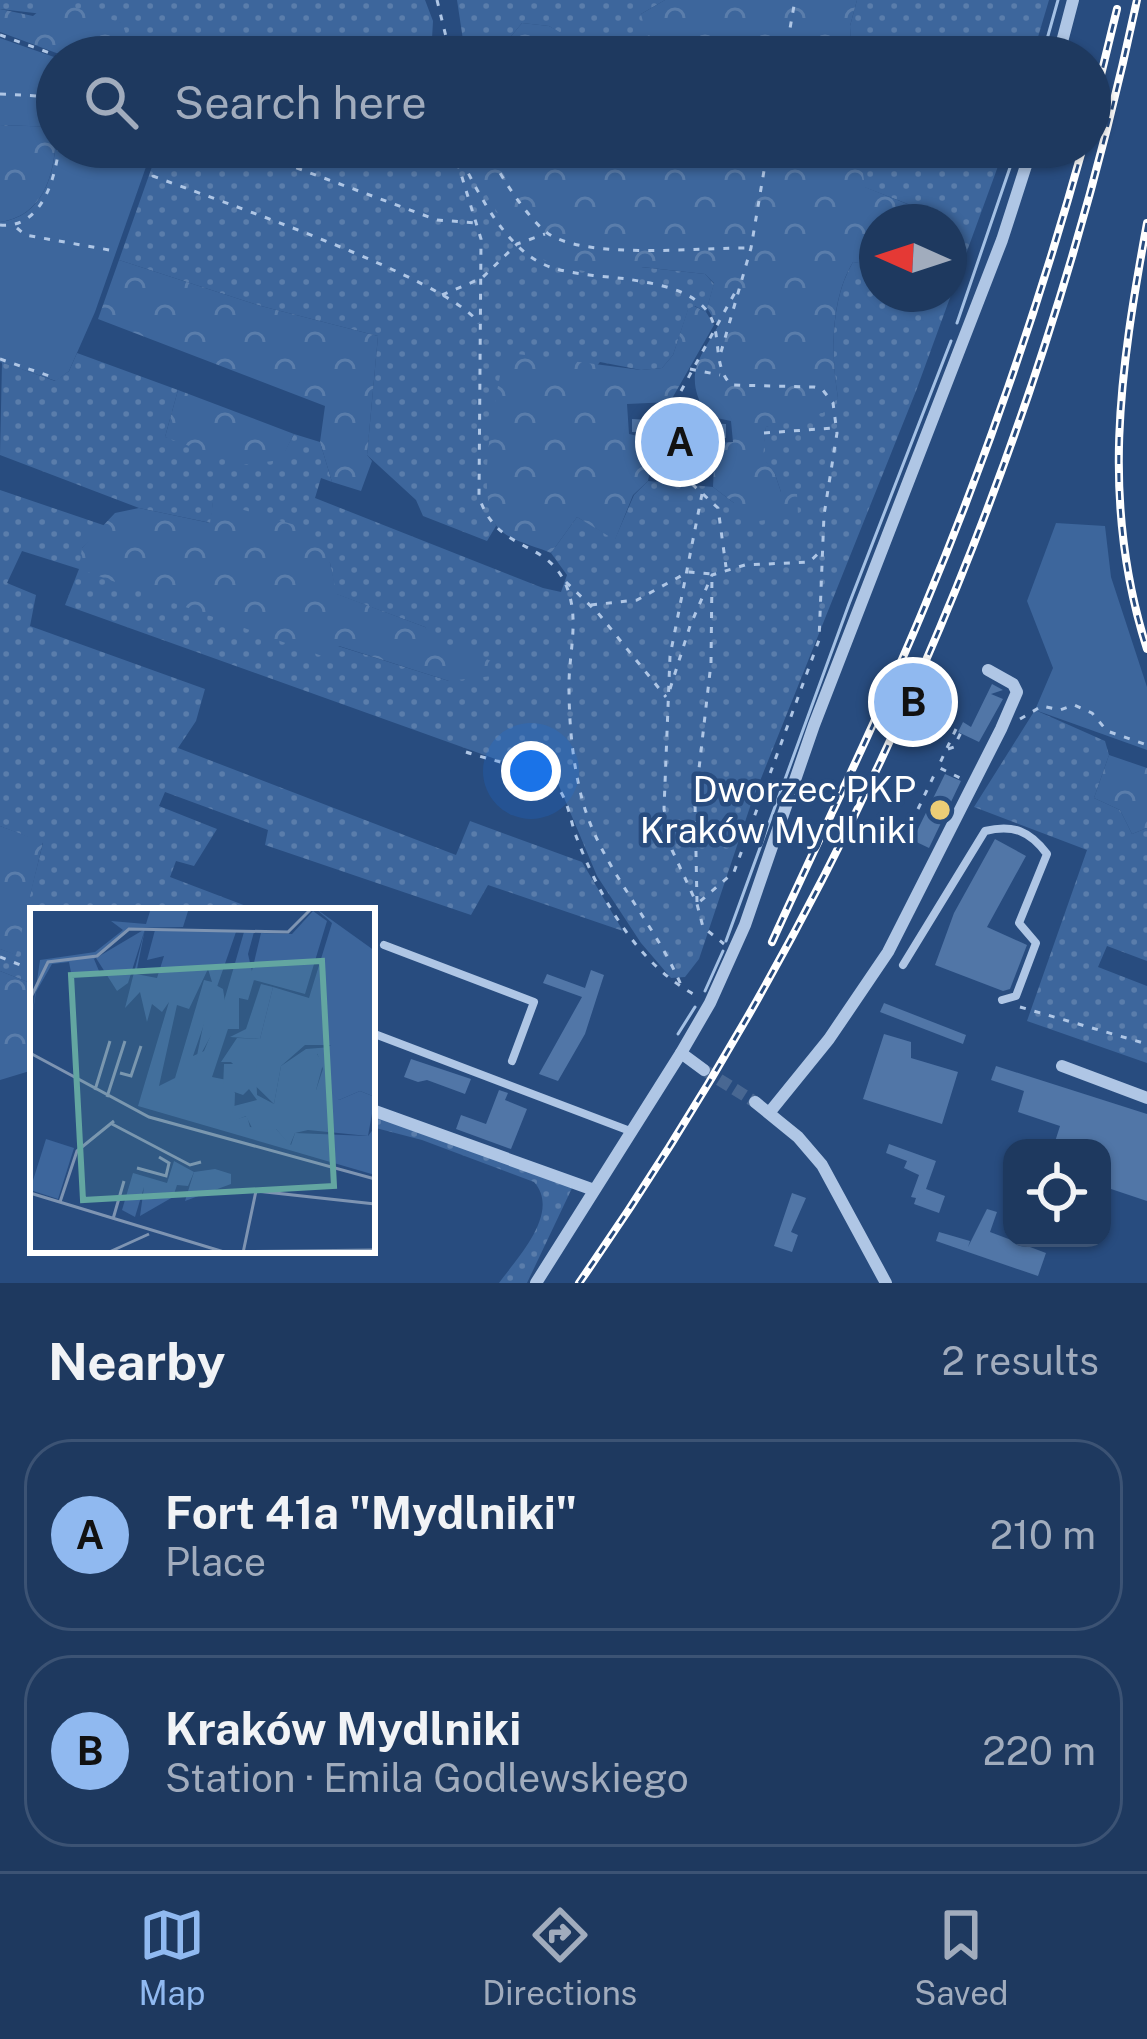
<!DOCTYPE html>
<meta charset="utf-8">
<style>
body{margin:0;font-family:"Public Sans",sans-serif;background:#264065;color:#f1f3f6}
.controls{position:absolute;right:36px;bottom:36px;display:grid;overflow:hidden;border-radius:24px;box-shadow:0 3px 9px #0004}
.controls button{width:108px;height:108px;display:grid;place-items:center;padding:0;border:0;border-bottom:3px solid #3c5374;background:#1e395f;color:#f1f3f6;font:60px sans-serif}
.compass{position:absolute;left:859px;top:204px;width:108px;height:108px;border-radius:50%;background:#1e395f;box-shadow:0 3px 9px #0004;rotate:273deg}
.you{position:absolute;left:531px;top:771px;width:42px;height:42px;margin:-30px;border:9px solid #fff;border-radius:50%;background:#1a73e8;box-shadow:0 0 0 18px #1a73e833}
.badge{display:grid;place-items:center;width:78px;height:78px;border-radius:50%;background:#90b9f0;color:#111;font-size:39px;font-weight:700}
.pin{position:absolute;translate:-50% -50%;border:6px solid #fff;box-shadow:0 3px 12px #0006}
.list{margin:0;padding:0;list-style:none}
h2{display:flex;justify-content:space-between;align-items:center;height:156px;margin:0;padding:0 48px;font-size:51px}
h2 small{font-size:39px;font-weight:400;color:#a1acbd}
.list li{display:grid;grid-template-columns:78px 1fr auto;gap:36px;align-items:center;box-sizing:border-box;height:192px;margin:0 24px 24px;padding:0 24px;border:3px solid #3c5374;border-radius:48px}
.list b{display:block;font-size:45px;white-space:nowrap}
.list p{margin:0;font-size:39px;white-space:nowrap;color:#a1acbd}
.list em{font-size:39px;font-style:normal;color:#a1acbd}
.icon{flex:none;width:66px;height:66px;fill:none;stroke:currentColor;stroke-width:2;stroke-linecap:round;stroke-linejoin:round}
.map{position:relative;flex:none;width:1147px;height:1283px;overflow:hidden}
.search{position:absolute;background:#1e395f;box-shadow:0 3px 9px #0004;left:36px;right:36px;top:36px;height:132px;display:flex;align-items:center;gap:30px;box-sizing:border-box;padding:0 42px;border-radius:66px;color:#a1acbd;font-size:45px}
.sheet{height:588px;background:#1e395f}
nav{display:flex;justify-content:space-around;align-items:center;box-sizing:border-box;height:168px;border-top:3px solid #3c5374;background:#1e395f;font-size:33px;color:#a1acbd}
nav a{display:grid;justify-items:center;gap:6px}
nav .on{color:#90b9f0}
.map>svg:first-child{display:block}
</style>
<div class="map">
<svg width="1147" height="1283" viewBox="0 0 1147 1283">
<defs>
<pattern id="grass-dots" width="8" height="8" patternUnits="userSpaceOnUse" patternTransform="scale(3)"><rect width="8" height="8" fill="#3d669c"/><path d="M2 2h.1M6 6h.1" fill="none" stroke="#5a7dab" stroke-width="1.8" stroke-linecap="round"/></pattern>
<pattern id="forest-crowns" width="20" height="18" patternUnits="userSpaceOnUse" patternTransform="scale(3)"><rect width="20" height="18" fill="#3d669c"/><path d="M2 6a3 3 0 1 1 6 0M12 15a3 3 0 1 1 6 0" fill="none" stroke="#5a7dab"/></pattern>
</defs>
<rect width="100%" height="100%" fill="#284c7f"/>
<!-- grass -->
<g fill="url(#grass-dots)">
<path d="M0,0H425L433,21L431,57H134L121,23L0,9Z"/>
<path d="M457,0H665L641,14L665,47L659,57L595,55L549,26L522,23L494,57L465,53Z"/>
<path d="M857,0H1049L1032,57H852L850,26Z"/>
<path d="M159,147H436L439,153L462,150L503,218L540,256L705,274L714,284L706,312L695,306L688,310L673,355L662,368L641,370L600,362L488,493L496,526L487,541L423,516L416,500L367,455L378,336L261,306L119,260Z"/>
<path d="M859,147H1005L916,391L752,801L699,959L685,977L671,978L641,943L597,876L557,781L65,605L79,569L22,551L7,583L36,595L30,626L205,689L196,721L178,748L456,855L470,821L582,862L623,931L488,885L471,915L265,845L268,830L165,792L159,806L217,829L194,866L176,861L170,877L259,911H160L143,905L139,911H33V984L0,971V949L15,954L43,843L0,826V490L106,526L82,548L338,646L449,681L425,627L336,594L330,563L213,502L211,523L139,508L0,455L2,362L55,381L69,371L77,353L178,390L165,437L280,460L294,434L320,442L332,482L321,478L315,498L543,588L561,592L567,575L551,553L577,517L615,539L634,495L648,481L713,487L734,503L781,492L775,474L762,457L766,427L838,398C831,355 830,301 853,262L877,266V294H949V222H922L926,211L864,187Z"/>
<path d="M1035,710L1105,741L1109,755L1094,798L1120,810L1132,834L1147,828V961L1107,946L1098,967L1147,986V1063L1027,1021L1087,850L974,807Z"/>
<path d="M372,1113L573,1186L527,1283H499C518,1257 561,1212 534,1182L422,1140L372,1127Z"/>
</g>
<!-- forest -->
<g fill="url(#forest-crowns)">
<path d="M52,0L122,23L134,57H67L0,32V9L33,16Z"/>
<path d="M665,0H857L850,26L852,57H659L665,47L646,34L641,14Z"/>
<path d="M522,23L549,26L604,57H494Z"/>
<path d="M0,125L56,127C56,168 47,215 0,222Z"/>
<path d="M460,147H859L865,187L927,212L922,222H877V266L853,262C830,300 831,355 838,398L823,413L766,427L763,457L775,474L781,492L797,494L798,516L742,523L734,503L713,487L715,443L733,442L731,421L707,416C684,376 697,362 718,326L707,308L714,283L705,274L642,267L634,278C609,274 581,272 557,265C510,251 483,186 460,147Z"/>
<path d="M119,260L261,306L378,336L367,455L372,461L361,491L332,482L320,442L325,406L98,319Z"/>
<path d="M694,306L706,312L714,325L670,402L627,404L629,434L656,440L648,481L633,495L615,540L577,517L551,553C535,546 510,541 498,528C474,500 495,401 502,366L517,354L641,370L662,368L673,355L688,309Z"/>
<path d="M178,390L294,434L281,460L240,465L165,437Z"/>
<path d="M213,501L312,530L330,563L337,594L425,627L433,639L494,662L492,676L449,681L339,646L322,656L79,569L82,548L115,513L139,508L210,523Z"/>
<path d="M1109,755L1147,768V828L1132,834L1120,810L1094,798Z"/>
<path d="M0,826L43,842L16,955L0,949Z"/>
<path d="M0,971L33,984V1070L0,1080Z"/>
</g>
<!-- garden -->
<g fill="#3d669c">
<path d="M0,38L57,58V147H153L95,312L69,371L56,381L0,362V222C46,217 58,166 55,127L0,125Z"/>
<path d="M1056,523L1105,526L1111,577L1147,687V750L1035,710L1053,668L1027,601Z"/>
</g>
<g fill="none" stroke-linecap="round" stroke-linejoin="round">
<!-- stream -->
<g stroke="#a4c1e5" stroke-width="3">
<path d="M1042,57L1058,0"/>
<path d="M957,323L1017,147"/>
<path d="M726,941L849,604L951,341"/>
<path d="M705,991L723,951"/>
<path d="M678,1034L695,1007"/>
</g>
</g>
<!-- building -->
<g fill="#5176a7">
<path d="M632,419L726,424V438L687,435V474H666L670,434L632,432Z"/>
<path d="M992,684L1003,690L991,694L1003,699L979,742L958,732L963,722L971,727Z"/>
<path d="M945,774L961,781L929,848L908,838L913,828L917,831Z"/>
<path d="M995,839L1026,856L987,927L1027,945L1010,989L1003,991L935,965L954,913Z"/>
<path d="M591,970L604,975L585,1034L558,1081L539,1074L582,997L543,983L547,974L585,988Z"/>
<path d="M884,1003L966,1035L963,1044L880,1012Z"/>
<path d="M884,1034L911,1042V1058L958,1072L942,1124L863,1099Z"/>
<path d="M411,1059L471,1079L465,1094L427,1080L418,1082L404,1077Z"/>
<path d="M996,1066L1147,1114V1201L1102,1186V1148H1053L1060,1126L1018,1112L1024,1091L991,1080Z"/>
<path d="M499,1090L508,1093L505,1100L527,1109L511,1149L456,1129L461,1115L486,1124Z"/>
<path d="M889,1144L936,1161L926,1189L945,1196L939,1213L914,1204L916,1198L911,1197L919,1175L904,1168L907,1161L886,1153Z"/>
<path d="M792,1193L806,1198L791,1232L798,1235L792,1252L774,1246Z"/>
<path d="M987,1209L997,1212L990,1232L1046,1253L1038,1276L936,1241L939,1232L970,1241L968,1247Z"/>
</g>
<g fill="none" stroke-linecap="round" stroke-linejoin="round">
<!-- street-tunnel -->
<path stroke="#486792" stroke-width="12" stroke-dasharray="12 6" stroke-linecap="butt" d="M704,1070L755,1102"/>
<!-- path -->
<g stroke="#afc6e5" stroke-width="3" stroke-dasharray="6 9" stroke-linecap="butt">
<path d="M437,0L451,57"/>
<path d="M0,35L61,57"/>
<path d="M440,57L442,33"/>
<path d="M785,57L795,0"/>
<path d="M0,94L57,97"/>
<path d="M163,147L153,176C216,200 446,278 479,323"/>
<path d="M240,147L437,220L477,223"/>
<path d="M455,147C476,188 505,253 553,268C576,275 603,276 627,279C651,283 679,287 698,302C728,325 708,360 731,385L814,387L822,389L833,403L837,433L824,515L819,640L734,872L697,904"/>
<path d="M486,147C497,171 525,215 546,232C583,261 702,247 751,248"/>
<path d="M453,148L481,239L479,497C498,554 546,538 566,585C580,618 569,651 569,685C569,722 572,758 581,795C599,868 656,922 683,990"/>
<path d="M0,225C41,229 55,180 59,147"/>
<path d="M17,228L25,235L115,251"/>
<path d="M442,295L482,278L517,244L545,234"/>
<path d="M721,352L751,248L768,147"/>
<path d="M0,359L55,378"/>
<path d="M690,369L720,375"/>
<path d="M681,391L738,287"/>
<path d="M764,433L834,428"/>
<path d="M692,484L718,508L726,567"/>
<path d="M702,494L670,656L664,809L672,850L697,904L703,927L724,944"/>
<path d="M566,582L598,613L666,697"/>
<path d="M591,605L637,600L688,572L711,574"/>
<path d="M898,687L907,668"/>
<path d="M670,689L690,626L712,575L745,565L809,562L820,552"/>
<path d="M902,693L913,670"/>
<path d="M1020,719L1042,706L1060,710L1074,705L1092,713L1107,731L1147,745"/>
<path d="M956,729L938,767L960,778"/>
<path d="M912,735L920,718"/>
<path d="M918,737L928,716"/>
<path d="M948,749L954,747L964,726"/>
<path d="M466,752C489,760 536,769 554,784C568,796 570,820 576,836C599,897 639,967 699,997"/>
<path d="M808,781L833,788"/>
<path d="M918,809L937,769"/>
<path d="M697,902L695,804L711,663L712,575"/>
<path d="M0,957L33,970"/>
<path d="M1020,1007L1147,1044"/>
</g>
<!-- lane -->
<g stroke="#afc6e5" stroke-width="8">
<path d="M384,945L534,1002L512,1061"/>
<path d="M903,965L985,831C1013,824 1030,831 1047,854L1019,923L1036,943L1016,996L1002,1000"/>
<path d="M372,1033L630,1131"/>
</g>
<!-- street -->
<g stroke="#afc6e5" stroke-width="12">
<path d="M1058,57L1073,0"/>
<path d="M681,1053L704,1070"/>
<path d="M1062,1066L1147,1098"/>
<path d="M755,1102L798,1137L822,1165L886,1283"/>
<path d="M372,1110L594,1190"/>
<path d="M769,1113L829,1039L888,952L1001,729L1017,692L1013,684L988,670"/>
<path d="M536,1283L681,1053L710,1003L745,925L814,725L1002,240L1032,147"/>
</g>
<defs>
<g id="rail">
<path d="M1090,120L1117,9"/>
<path d="M1147,223C1120,371 1100,502 1147,649"/>
<path d="M772,942C823,829 879,718 926,603C988,454 1040,302 1083,147"/>
<path d="M579,1283C848,897 1039,460 1137,0"/>
</g>
</defs>
<!-- rail casing -->
<use href="#rail" stroke="#fff" stroke-width="8"/>
<!-- rail -->
<use href="#rail" stroke="#284c7f" stroke-width="3" stroke-dasharray="9" stroke-linecap="butt"/>
</g>
<!-- markers -->
<circle fill="#eccd76" stroke="#284c7f" stroke-width="4.5" cx="940" cy="810" r="12"/>
<g text-anchor="middle" stroke-width="9" stroke-linejoin="round" paint-order="stroke">
<!-- poi labels -->
<g font-size="36" fill="#fff" stroke="#284c7f" text-anchor="end">
<text x="916" y="802">Dworzec PKP<tspan x="916" dy="41">Kraków Mydlniki</tspan></text>
</g>
</g>
<!-- overview -->
<g transform="translate(30 908)">
<rect width="345" height="345" fill="#284c7f"/>
<path d="M121,0H159L153,19L102,20L64,51L69,63L42,70L39,54L22,56L6,84L0,122L10,52L65,44L93,22L81,13L116,16ZM285,0L345,43V189L330,183L309,192L286,182L293,161L287,145L301,137H275L251,158L244,196L201,154H191L207,130L230,131L243,79L279,90L302,15ZM115,21L106,66L127,70L134,48L117,52L125,22L206,24L163,148L174,143L192,100L214,24H224L218,46L224,72L218,92L209,90V121H198L182,169L197,172L205,185L204,212L217,208L220,219L246,221L261,237L265,225L338,228L345,219V267L108,198L139,94L132,104L122,96L117,114L110,84L95,100ZM178,61L182,74L174,72L145,170L129,178L147,97L159,101ZM16,231L44,240L28,291L0,282ZM144,253L164,264L158,278L147,277L143,289L110,308L114,279L105,309L92,302L103,265L137,275Z" fill="#3d669c" fill-rule="evenodd"/>
<path d="M115,21L98,75L87,83L66,50ZM182,75L193,81L196,100L165,157ZM231,76L243,79L230,131L200,129L216,121ZM301,139L287,146L293,156L286,182L296,179L309,192L330,183L345,189L338,228L278,222L265,225L260,237L246,221L223,222L216,208L199,215L204,198L227,192L219,181L213,187L193,180L194,156H226L227,187L244,196L251,158L276,141Z" fill="#3d669c"/>
<path d="M283,3L297,13L275,86L220,71L231,25L262,26ZM185,261L201,266V276L155,293L164,264Z" fill="#3d669c"/>
<path fill="none" stroke="#7e94b2" stroke-width="3" d="M0,91L18,54L67,48L99,21L258,24L282,0M0,145L119,209L345,271M90,165L101,168L111,138M65,182L80,133M77,189L95,133M82,216L160,257L171,254M107,260L136,268L139,255L129,249M0,285L194,344L345,342M30,294L47,243L84,213M83,311L94,273M77,345L119,326M213,345L226,283L345,296"/>
<path fill="#63a6a1" fill-opacity="0.15" stroke="#63a6a1" stroke-width="6" d="M292,53L304,278L53,292L41,67Z"/>
<rect width="345" height="345" fill="none" stroke="#fff" stroke-width="6"/>
</g>
</svg>
<div class="controls">
<button><svg class="icon" aria-label="locate" viewBox="0 0 24 24"><circle cx="12" cy="12" r="6"/><path d="M12 2v4M12 18v4M2 12h4M18 12h4"/></svg></button>
</div>
<svg class="compass" viewBox="-18 -18 36 36"><path d="M0-13l5 13h-10z" fill="#e53935"/><path d="M0 13l5-13h-10z" fill="#a1acbd"/></svg>
<div class="you"></div>
<div class="pin badge" style="left:680px;top:442px">A</div>
<div class="pin badge" style="left:913px;top:702px">B</div>
<div class="search"><svg class="icon" aria-label="search" viewBox="0 0 24 24"><circle cx="10" cy="10" r="6"/><path d="M15 15l6 6"/></svg>Search here</div>
</div>
<section class="sheet">
<h2>Nearby<small>2 results</small></h2>
<ul class="list">
<li><span class="badge">A</span><div><b>Fort 41a &quot;Mydlniki&quot;</b><p>Place</p></div><em>210 m</em></li>
<li><span class="badge">B</span><div><b>Kraków Mydlniki</b><p>Station · Emila Godlewskiego</p></div><em>220 m</em></li>
</ul>
</section>
<nav>
<a class="on"><svg class="icon" aria-label="map" viewBox="0 0 24 24"><path d="M3 6l6-2 6 2 6-2v14l-6 2-6-2-6 2zM9 4v14M15 6v14"/></svg>Map</a>
<a><svg class="icon" aria-label="directions" viewBox="0 0 24 24"><path d="M12 3l9 9-9 9-9-9zM9 14v-3h6M13 9l2 2-2 2"/></svg>Directions</a>
<a><svg class="icon" aria-label="saved" viewBox="0 0 24 24"><path d="M7 4h10v16l-5-4-5 4z"/></svg>Saved</a>
</nav>
